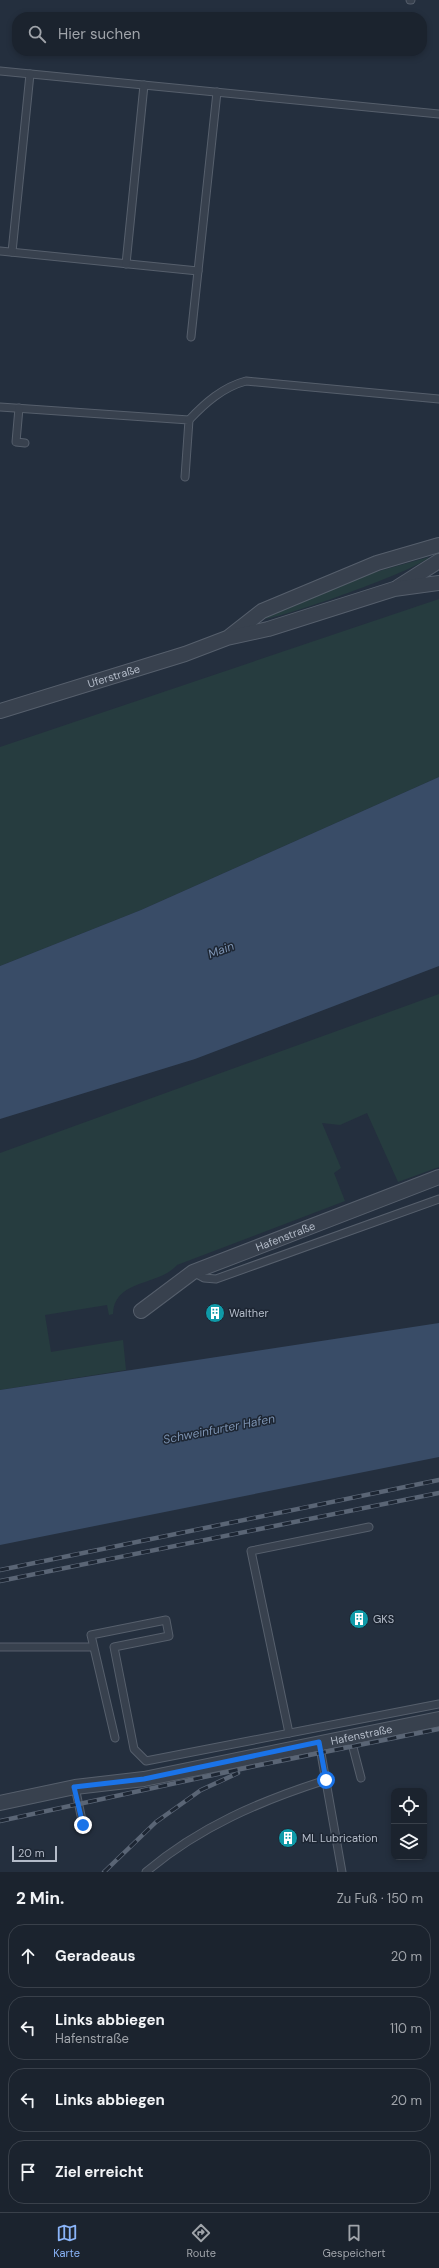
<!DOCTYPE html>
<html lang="de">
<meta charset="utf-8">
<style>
body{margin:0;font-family:"DM Sans",sans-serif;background:#282f3a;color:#f1f3f6}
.controls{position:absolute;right:12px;bottom:12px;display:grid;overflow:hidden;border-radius:8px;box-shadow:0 2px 6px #0003}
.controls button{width:36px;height:36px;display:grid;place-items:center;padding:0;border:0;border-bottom:1px solid #39404a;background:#1b232e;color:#f1f3f6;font:20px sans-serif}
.scale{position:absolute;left:12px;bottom:10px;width:45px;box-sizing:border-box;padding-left:4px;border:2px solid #b4bcc9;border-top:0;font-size:11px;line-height:14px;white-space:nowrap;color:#b4bcc9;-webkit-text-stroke:3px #1d2633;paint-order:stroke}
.stop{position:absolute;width:12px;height:12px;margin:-9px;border:3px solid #1a73e8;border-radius:50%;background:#fff}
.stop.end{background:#1a73e8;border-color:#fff;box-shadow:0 1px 4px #0008}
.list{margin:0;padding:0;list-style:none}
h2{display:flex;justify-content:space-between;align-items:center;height:52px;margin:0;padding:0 16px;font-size:17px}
h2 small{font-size:13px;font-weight:400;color:#a0a4aa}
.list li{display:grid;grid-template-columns:26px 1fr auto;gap:12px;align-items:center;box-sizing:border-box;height:64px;margin:0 8px 8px;padding:0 8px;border:1px solid #39404a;border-radius:16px}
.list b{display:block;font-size:15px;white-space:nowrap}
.list p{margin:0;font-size:13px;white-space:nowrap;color:#a0a4aa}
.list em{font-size:13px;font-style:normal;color:#a0a4aa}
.icon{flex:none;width:22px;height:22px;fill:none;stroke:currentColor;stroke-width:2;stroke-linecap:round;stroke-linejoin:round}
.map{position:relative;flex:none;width:439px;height:1872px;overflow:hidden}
.search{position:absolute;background:#1b232e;box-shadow:0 2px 6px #0003;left:12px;right:12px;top:12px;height:44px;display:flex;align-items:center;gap:10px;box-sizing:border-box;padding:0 14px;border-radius:16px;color:#a0a4aa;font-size:15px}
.sheet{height:340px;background:#1b232e}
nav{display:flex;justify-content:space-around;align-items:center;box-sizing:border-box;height:56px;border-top:1px solid #39404a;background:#1b232e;font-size:11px;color:#a0a4aa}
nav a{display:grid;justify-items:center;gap:2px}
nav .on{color:#8ab4f8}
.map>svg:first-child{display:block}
</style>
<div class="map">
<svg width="439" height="1872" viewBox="0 0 439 1872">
<rect width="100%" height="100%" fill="#242f3e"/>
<!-- green -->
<g fill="#263c3f">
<path d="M429,557C420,569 280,619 263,619L372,573Z"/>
<path d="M439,599V777L141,910L0,966V747Z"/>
<path d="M439,994V1167L398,1182L367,1113L340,1125L322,1123L341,1168L334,1173L345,1201L177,1265C159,1286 114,1279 113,1314L109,1315L107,1305L45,1315L51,1352L123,1340L126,1370L0,1390V1153Z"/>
</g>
<!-- water -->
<g fill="#394c67">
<path d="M439,777V966L195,1059L0,1119V966L141,910Z"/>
<path d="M439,1323V1457L0,1545V1390Z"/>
</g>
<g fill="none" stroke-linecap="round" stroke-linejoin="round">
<defs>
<g id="service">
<path d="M410,0H411"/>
<path d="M0,71L439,114"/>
<path d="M0,251L198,271"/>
<path d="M12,252L30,74"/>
<path d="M126,264L144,85"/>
<path d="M191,337L217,92"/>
<path d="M0,407L189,420L185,477"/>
<path d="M19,408L16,442L25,443"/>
<path d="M189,420C205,403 223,387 246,381L439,399"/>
<path d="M193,1272L204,1278L216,1279L439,1199"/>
<path d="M0,1647H93"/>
<path d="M289,1733L251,1551L369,1527"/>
<path d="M350,1736L361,1778"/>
<path d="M115,1738L91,1635L166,1620L169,1636L114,1647L134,1749L146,1761L439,1704"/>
<path d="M319,1742L342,1872"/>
<path d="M75,1787L83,1825"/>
<path d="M146,1872C199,1827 260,1801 326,1780"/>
</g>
<g id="minor">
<path d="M398,587L439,561"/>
<path d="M230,636L262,611L377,563L439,545"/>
<path id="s1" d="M0,711L185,654L227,638L268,629L394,589L439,583"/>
<path id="s2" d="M141,1311L193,1272L439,1177"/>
<path id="s3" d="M0,1803L75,1787L144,1779L439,1719"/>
</g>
</defs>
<!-- service casing -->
<use href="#service" stroke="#565f6c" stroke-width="9"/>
<!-- minor casing -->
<use href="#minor" stroke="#565f6c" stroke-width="16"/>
<!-- service -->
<use href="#service" stroke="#38414e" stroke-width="7"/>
<!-- minor -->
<use href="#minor" stroke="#38414e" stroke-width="14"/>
<defs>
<g id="rail">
<path d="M0,1570L439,1480"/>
<path d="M0,1581L439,1493"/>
<path d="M0,1821L255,1766L439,1729"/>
<path d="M104,1872L156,1822L201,1790L238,1773"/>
</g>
</defs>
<!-- rail casing -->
<use href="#rail" stroke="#5a6575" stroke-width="4.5"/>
<!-- rail -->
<use href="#rail" stroke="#1d2633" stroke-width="3" stroke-dasharray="9" stroke-linecap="butt"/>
</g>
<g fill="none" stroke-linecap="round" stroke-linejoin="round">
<!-- route -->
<path stroke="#1a73e8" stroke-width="5" d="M83,1825L74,1787L144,1779L319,1742L326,1780"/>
</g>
<!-- icons -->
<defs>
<symbol id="building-disc" viewBox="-11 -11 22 22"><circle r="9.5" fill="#0f9aa8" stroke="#1d2633"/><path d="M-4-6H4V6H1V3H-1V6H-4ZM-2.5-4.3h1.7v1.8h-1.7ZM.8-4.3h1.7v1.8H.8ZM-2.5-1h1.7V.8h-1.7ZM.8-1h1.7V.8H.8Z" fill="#fff"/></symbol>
</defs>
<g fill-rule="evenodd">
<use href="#building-disc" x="204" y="1302" width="22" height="22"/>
<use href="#building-disc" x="348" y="1608" width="22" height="22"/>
<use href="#building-disc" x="277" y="1827" width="22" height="22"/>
</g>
<g text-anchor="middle" stroke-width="3" stroke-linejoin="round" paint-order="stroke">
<!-- street labels -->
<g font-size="11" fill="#b4bcc9" stroke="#1d2633">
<text dy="4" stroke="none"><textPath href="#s1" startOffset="119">Uferstraße</textPath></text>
<text dy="4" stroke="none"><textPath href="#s2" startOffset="164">Hafenstraße</textPath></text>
<text dy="4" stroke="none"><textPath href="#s3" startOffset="368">Hafenstraße</textPath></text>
</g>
<!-- poi labels -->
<g font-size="11" fill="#b4bcc9" stroke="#1d2633" text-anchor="start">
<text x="229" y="1317">Walther</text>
<text x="373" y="1623">GKS</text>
<text x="302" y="1842">ML Lubrication</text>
</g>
<!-- water labels -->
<g font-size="12" font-style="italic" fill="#7c92b1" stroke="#1d2633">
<text transform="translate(221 950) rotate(-21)" y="4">Main</text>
<text transform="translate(219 1429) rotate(-11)" y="4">Schweinfurter Hafen</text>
</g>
</g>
</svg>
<div class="controls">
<button><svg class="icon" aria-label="locate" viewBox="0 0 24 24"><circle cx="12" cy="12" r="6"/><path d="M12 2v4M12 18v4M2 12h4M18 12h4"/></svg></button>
<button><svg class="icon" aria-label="layers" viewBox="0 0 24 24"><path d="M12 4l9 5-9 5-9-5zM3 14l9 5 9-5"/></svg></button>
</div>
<div class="scale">20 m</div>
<div class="stop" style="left:326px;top:1780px"></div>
<div class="stop end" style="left:83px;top:1825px"></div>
<div class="search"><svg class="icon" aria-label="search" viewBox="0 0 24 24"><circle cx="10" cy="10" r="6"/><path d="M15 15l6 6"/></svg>Hier suchen</div>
</div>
<section class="sheet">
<h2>2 Min.<small>Zu Fuß · 150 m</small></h2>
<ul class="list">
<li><svg class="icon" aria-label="ahead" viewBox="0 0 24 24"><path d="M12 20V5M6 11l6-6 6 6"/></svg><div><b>Geradeaus</b></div><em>20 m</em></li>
<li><svg class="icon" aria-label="left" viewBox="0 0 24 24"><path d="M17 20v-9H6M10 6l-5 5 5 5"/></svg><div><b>Links abbiegen</b><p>Hafenstraße</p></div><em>110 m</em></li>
<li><svg class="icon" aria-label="left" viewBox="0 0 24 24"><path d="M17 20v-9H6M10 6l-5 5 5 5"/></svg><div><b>Links abbiegen</b></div><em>20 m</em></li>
<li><svg class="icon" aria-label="arrive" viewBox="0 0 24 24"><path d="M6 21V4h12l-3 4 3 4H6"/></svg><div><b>Ziel erreicht</b></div></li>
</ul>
</section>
<nav>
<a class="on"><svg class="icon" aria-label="map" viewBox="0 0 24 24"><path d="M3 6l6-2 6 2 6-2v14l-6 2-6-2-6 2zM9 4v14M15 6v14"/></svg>Karte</a>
<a><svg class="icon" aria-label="directions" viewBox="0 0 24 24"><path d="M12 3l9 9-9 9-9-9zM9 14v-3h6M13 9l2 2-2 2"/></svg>Route</a>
<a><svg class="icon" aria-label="saved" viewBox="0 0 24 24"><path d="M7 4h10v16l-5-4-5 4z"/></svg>Gespeichert</a>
</nav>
